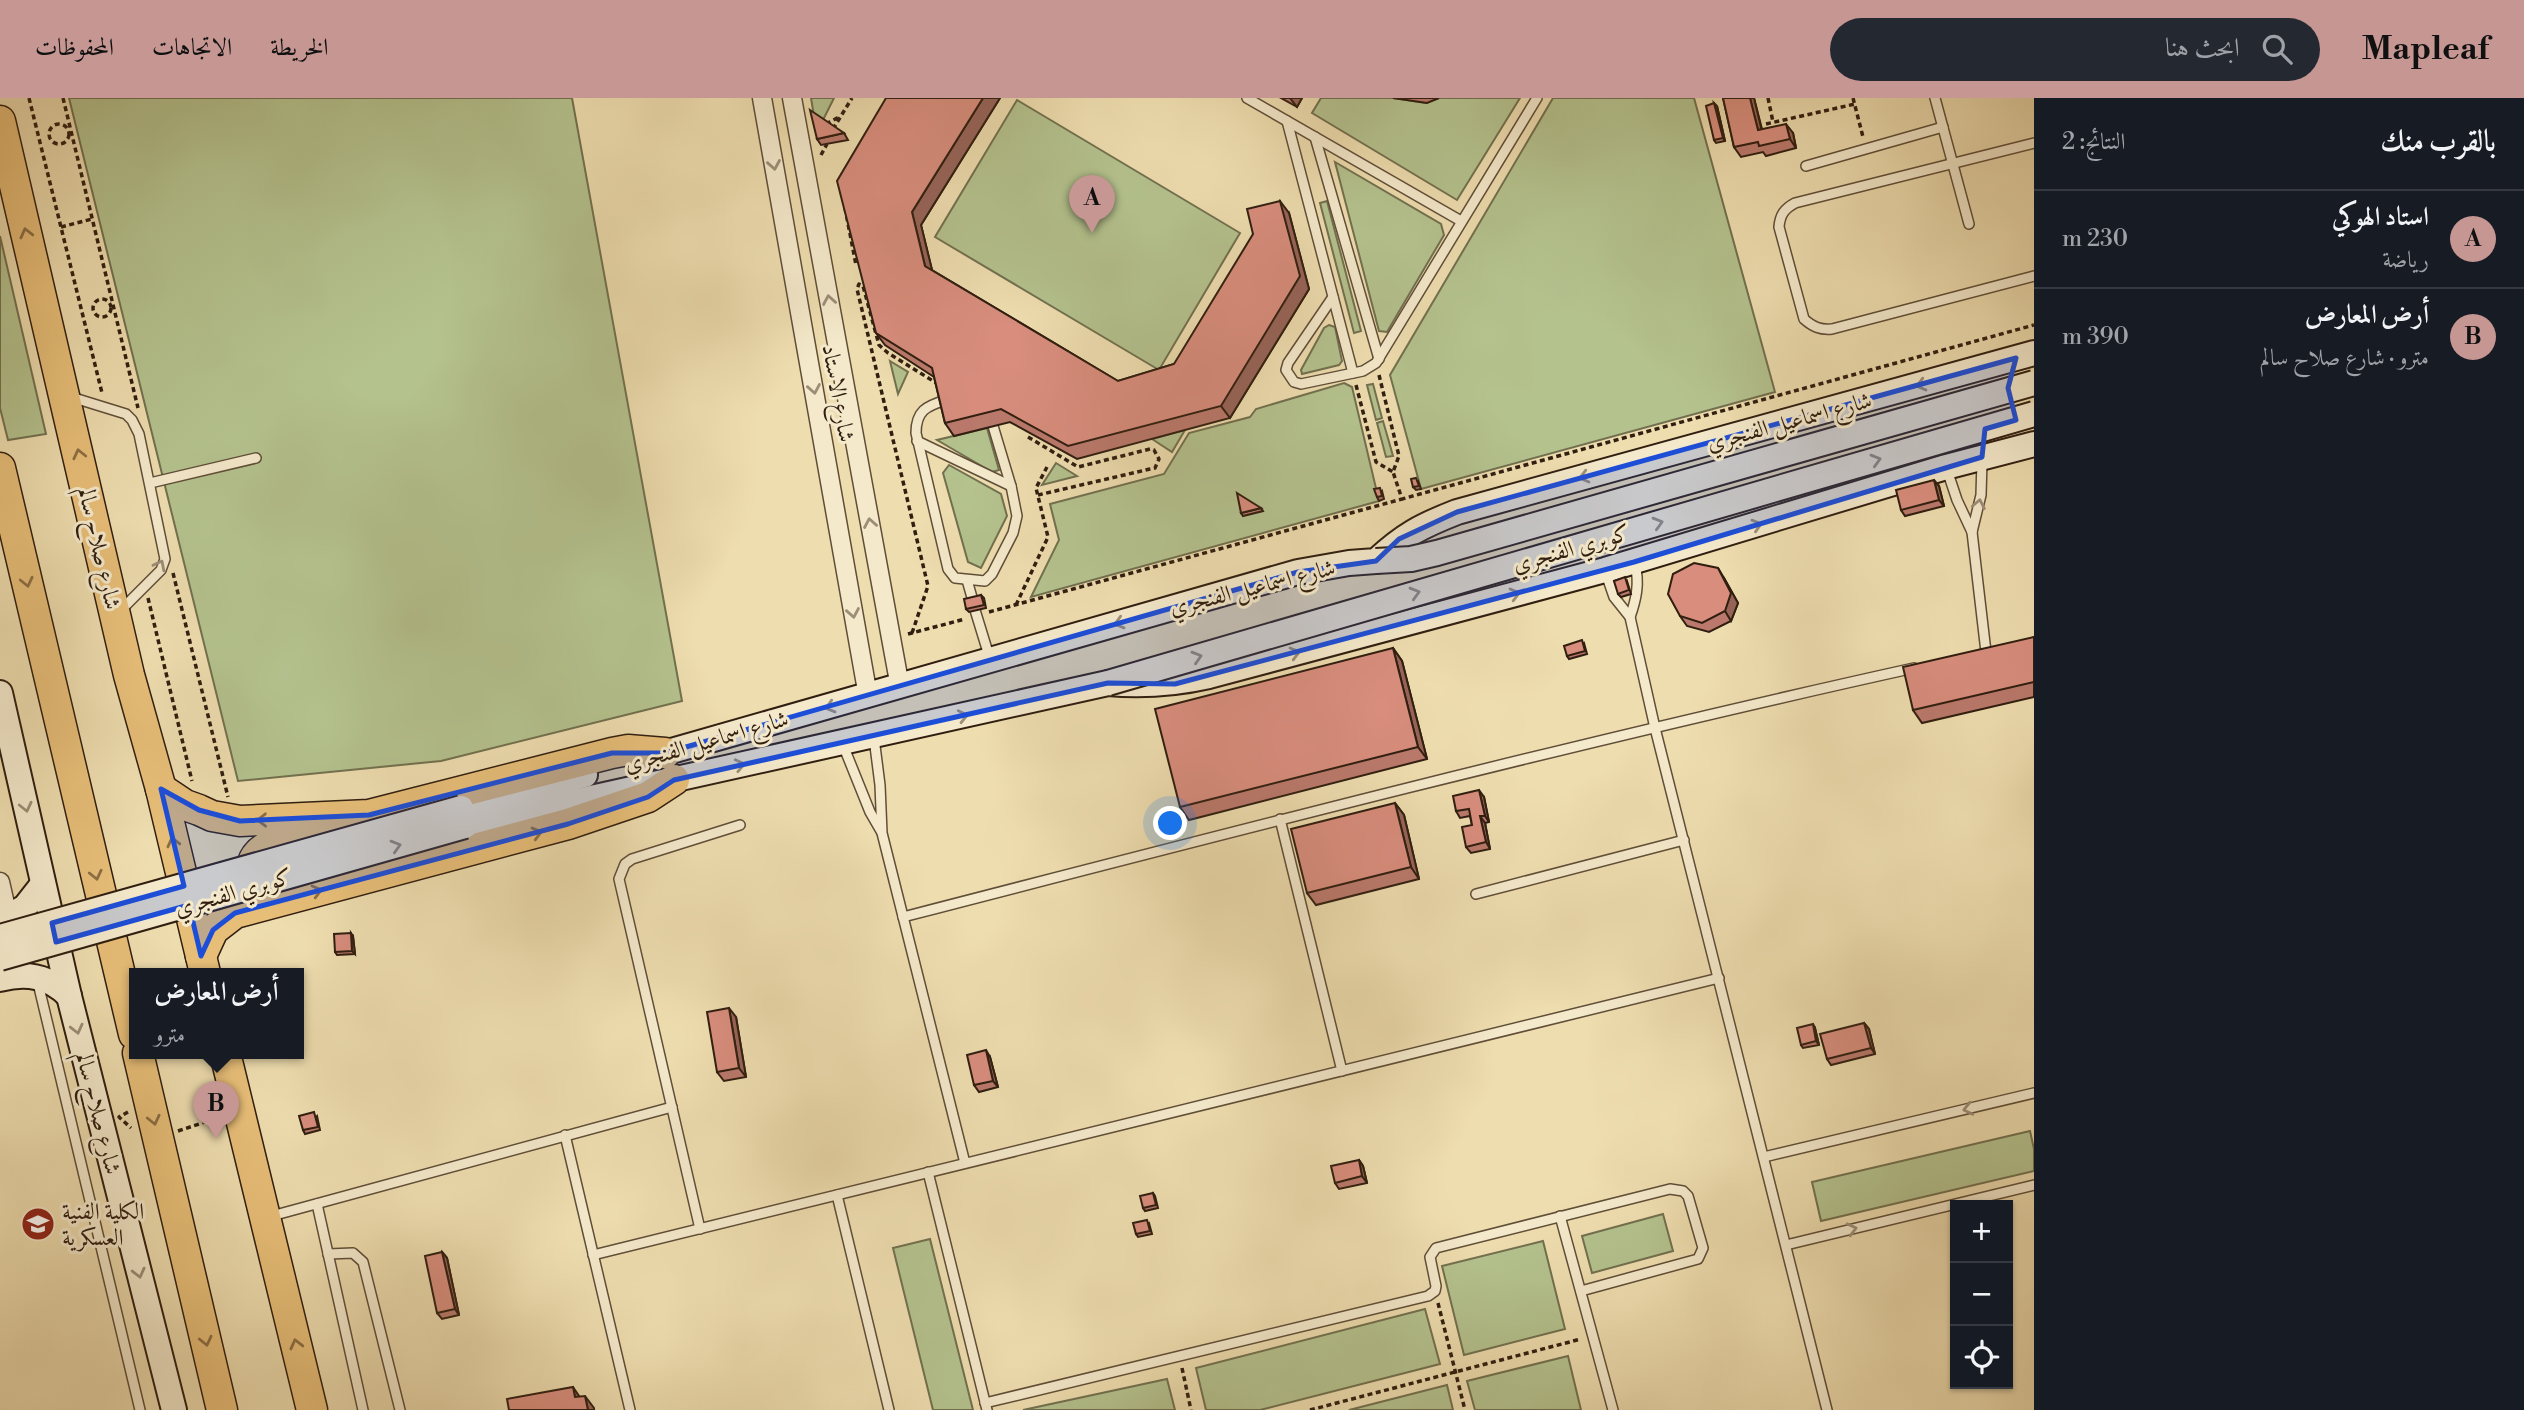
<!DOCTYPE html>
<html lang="ar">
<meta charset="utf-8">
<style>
body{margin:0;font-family:"Libre Bodoni",Amiri,serif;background:#242831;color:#f1f3f6;direction:rtl}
.controls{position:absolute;right:21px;bottom:21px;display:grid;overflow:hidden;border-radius:0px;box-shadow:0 2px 5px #0004}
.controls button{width:63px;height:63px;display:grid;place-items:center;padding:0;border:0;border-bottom:2px solid #363941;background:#171b24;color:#f1f3f6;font:35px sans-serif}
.you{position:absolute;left:1171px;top:726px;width:24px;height:24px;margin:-18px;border:5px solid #fff;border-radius:50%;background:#1a73e8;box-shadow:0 0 0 10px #1a73e833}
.badge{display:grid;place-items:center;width:46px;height:46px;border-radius:50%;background:#c59692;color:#111;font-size:23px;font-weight:700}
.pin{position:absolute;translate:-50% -58px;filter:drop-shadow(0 2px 4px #0008)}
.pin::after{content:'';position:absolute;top:37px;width:24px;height:21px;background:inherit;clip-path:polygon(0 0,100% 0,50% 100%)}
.popup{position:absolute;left:129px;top:870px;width:175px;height:91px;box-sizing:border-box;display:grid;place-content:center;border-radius:0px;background:#171b24;filter:drop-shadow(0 2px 5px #0005);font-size:23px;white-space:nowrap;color:#9ea1a6}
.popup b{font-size:26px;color:#f1f3f6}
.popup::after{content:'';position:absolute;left:50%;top:100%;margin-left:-14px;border:14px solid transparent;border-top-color:#171b24}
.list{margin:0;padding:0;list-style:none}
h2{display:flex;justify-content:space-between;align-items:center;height:91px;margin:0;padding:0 28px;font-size:30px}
h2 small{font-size:23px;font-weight:400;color:#9ea1a6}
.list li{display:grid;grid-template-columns:46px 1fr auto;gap:21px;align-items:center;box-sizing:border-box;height:98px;padding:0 28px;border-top:2px solid #363941}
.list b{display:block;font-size:26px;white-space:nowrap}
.list p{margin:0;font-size:23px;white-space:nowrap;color:#9ea1a6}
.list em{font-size:23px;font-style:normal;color:#9ea1a6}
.icon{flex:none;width:38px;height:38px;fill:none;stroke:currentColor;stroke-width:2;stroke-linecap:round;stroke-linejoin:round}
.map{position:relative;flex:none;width:2034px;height:1312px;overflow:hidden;direction:ltr}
header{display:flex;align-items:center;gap:42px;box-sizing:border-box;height:98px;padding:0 35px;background:#c59692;color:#111}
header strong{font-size:33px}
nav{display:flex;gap:38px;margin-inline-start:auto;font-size:24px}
.search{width:490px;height:63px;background:#242831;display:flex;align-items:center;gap:18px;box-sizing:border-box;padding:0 24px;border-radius:38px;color:#9ea1a6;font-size:26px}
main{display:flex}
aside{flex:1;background:#171b24}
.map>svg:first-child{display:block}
</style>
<header>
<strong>Mapleaf</strong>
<div class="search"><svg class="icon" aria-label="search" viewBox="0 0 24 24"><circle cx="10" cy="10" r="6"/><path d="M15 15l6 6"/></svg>ابحث هنا</div>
<nav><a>الخريطة</a><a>الاتجاهات</a><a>المحفوظات</a></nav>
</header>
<main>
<aside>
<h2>بالقرب منك<small>النتائج: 2</small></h2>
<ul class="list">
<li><span class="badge">A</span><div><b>استاد الهوكي</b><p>رياضة</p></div><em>230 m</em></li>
<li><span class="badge">B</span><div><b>أرض المعارض</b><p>مترو · شارع صلاح سالم</p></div><em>390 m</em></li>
</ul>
</aside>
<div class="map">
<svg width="2034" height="1312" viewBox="0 0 2034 1312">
<rect width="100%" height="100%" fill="#eeddaf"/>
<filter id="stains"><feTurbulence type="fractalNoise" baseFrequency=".00286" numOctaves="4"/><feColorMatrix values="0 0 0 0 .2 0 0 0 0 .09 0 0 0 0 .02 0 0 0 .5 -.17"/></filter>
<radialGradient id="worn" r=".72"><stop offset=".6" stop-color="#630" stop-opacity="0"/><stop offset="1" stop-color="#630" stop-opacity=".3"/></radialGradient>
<!-- green -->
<g fill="#b4c28e" stroke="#72704f" stroke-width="2">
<path d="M69,0H572L682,603L441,663L238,683Z"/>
<path d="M811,0H834L822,24L814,18Z"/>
<path d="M1321,0H1393L1426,5L1439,0H1520L1457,102L1312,15Z"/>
<path d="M1553,0H1694L1775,294L1421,391L1390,277Z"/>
<path d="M1017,2L1240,135L1159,272L935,139Z"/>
<path d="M1335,64L1441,126L1444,137L1387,234L1379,233Z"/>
<path d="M1327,103L1361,233L1354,235L1320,105Z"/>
<path d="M0,138L46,336L8,342L0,310Z"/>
<path d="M1329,227L1335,229L1342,263L1339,267L1302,276L1301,272L1324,230Z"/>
<path d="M890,263L908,274L898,296Z"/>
<path d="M1344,285L1352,289L1379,403L1031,499L1059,442L1050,406L1164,376L1189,335L1250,319L1256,311Z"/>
<path d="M1373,286L1382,320L1376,322L1367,287Z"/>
<path d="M1383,323L1393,358L1386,359L1377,325Z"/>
<path d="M987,330L999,372L992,374L937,342Z"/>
<path d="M1185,332L1172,354L1152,341Z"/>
<path d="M1056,365L1077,378L1042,387Z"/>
<path d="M949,367L1001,396L1007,418L981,470L968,464L943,375Z"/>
<path d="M2030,1033L2034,1051V1073L1821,1123L1812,1084Z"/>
<path d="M1663,1116L1673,1153L1592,1175L1582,1138Z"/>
<path d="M930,1141L973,1312H933L893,1150Z"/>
<path d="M1543,1143L1565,1231L1464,1257L1442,1168Z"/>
<path d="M1425,1211L1440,1266L1260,1312H1206L1196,1270Z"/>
<path d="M1568,1258L1581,1312H1475L1467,1283Z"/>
<path d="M1167,1281L1175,1312H1023Z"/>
<path d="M1447,1287L1453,1312H1349Z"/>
</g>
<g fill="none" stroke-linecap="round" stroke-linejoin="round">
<defs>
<g id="service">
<path d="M1247,0L1461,123"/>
<path d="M1935,0L1969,126"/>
<path d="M1287,23L1353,275"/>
<path d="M1315,39L1379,261"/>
<path d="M2034,45L1795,105C1784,111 1780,117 1779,129L1804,221C1813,229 1820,232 1832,231L2034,178"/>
<path d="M1806,68L1943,29"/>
<path d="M1333,199L1288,265L1286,272L1294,284L1301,286L1363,273L1376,265L1537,0"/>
<path d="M71,299L126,316L132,322L139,336L165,461L161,472L119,514"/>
<path d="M946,302C926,308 916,313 916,335L948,471L955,480L985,483L992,476L1013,435L1017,418L1011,388L993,328"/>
<path d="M917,343L1011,388"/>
<path d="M1947,372L1957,402L1972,434L1986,554"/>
<path d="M150,385L256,360"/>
<path d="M1972,434L1981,397L1982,363"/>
<path d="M1605,473L1614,499L1630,519L1655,630L1827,1312"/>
<path d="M967,482L973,503"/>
<path d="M975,512L990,561"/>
<path d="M1630,519C1636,502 1640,485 1635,467"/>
<path d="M874,640L880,687L882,735L965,1065"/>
<path d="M843,647L870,714L881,733"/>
<path d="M1280,721L1342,973"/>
<path d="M1476,796L1684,742"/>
<path d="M903,819C1239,732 1575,645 1914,570"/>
<path d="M37,881L140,1312"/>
<path d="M565,1037L630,1312"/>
<path d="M1764,1059L2034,995"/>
<path d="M928,1074L987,1312"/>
<path d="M837,1097L889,1312"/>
<path d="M317,1106L363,1312"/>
<path d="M1560,1118L1613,1312"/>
<path d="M268,1119L672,1009"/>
<path d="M700,1131L619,781L625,766L632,761L740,727"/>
<path d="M1786,1147L2034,1087"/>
<path d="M328,1156L353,1155L363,1164L400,1312"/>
<path d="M593,1157L1719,880"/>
<path d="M985,1305L1428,1198L1435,1193L1436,1188L1430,1159L1436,1150L1670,1091L1683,1093L1688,1098L1703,1150L1698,1161L1581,1193"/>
</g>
<g id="minor">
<path d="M762,0L868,598"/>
<path d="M792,0L900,589"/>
<path d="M0,784L8,819"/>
</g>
<g id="secondary">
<path d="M0,595L69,898L174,1312"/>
<path d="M647,660L1298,474L1349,465L1376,463C1404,437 1421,428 1457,414L2034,255"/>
<path d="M461,710L585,677"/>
<path d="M465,728L1108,585C1143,588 1174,586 1209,578L1605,472L1946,369L2034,346"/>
<path d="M0,823L25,809L43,786"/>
<path d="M0,881C27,874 49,878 69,898"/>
</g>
<g id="trunk">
<path d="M0,23L129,577L161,691L205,875"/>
<path d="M0,370L134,936"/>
<path d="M161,691L185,707L199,712L212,718L240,723L369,717L612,655L628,652L665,655"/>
<path d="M254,791C239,743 289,741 323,733"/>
<path d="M201,858L213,832L235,815L568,726L648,699L674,682"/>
<path d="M138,955L222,1312"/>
<path d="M225,955L312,1312"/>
</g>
</defs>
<!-- service casing -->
<use href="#service" stroke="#604e38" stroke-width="12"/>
<!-- minor casing -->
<use href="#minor" stroke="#604e38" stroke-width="21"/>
<!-- secondary casing -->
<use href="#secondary" stroke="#301e10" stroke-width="28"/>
<!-- trunk casing -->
<use href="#trunk" stroke="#301e10" stroke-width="33"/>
<!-- path -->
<g stroke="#301e10" stroke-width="3.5" stroke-dasharray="5 3.5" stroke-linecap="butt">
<path d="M29,0L102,295"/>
<path d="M63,0L138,310"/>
<path d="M1768,0L1773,24"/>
<path d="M1853,0L1863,39"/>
<path d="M826,26L839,19"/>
<path d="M1766,26L1855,6"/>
<circle cx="59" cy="36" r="10"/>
<path d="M833,31L852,0"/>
<path d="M821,57L827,46"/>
<path d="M845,110L856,167"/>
<path d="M61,129L92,121"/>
<circle cx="102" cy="210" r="9"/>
<path d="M1379,277L1399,358L1393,374L1402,401L2034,227"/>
<path d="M1356,287L1376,364L1393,374"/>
<path d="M1028,339L1078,369L1150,351L1154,352L1159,361L1155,370L1150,371L1038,397"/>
<path d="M173,475L228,699"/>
<path d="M148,500L192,683"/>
<path d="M1016,507L1048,439L1036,390L1047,369"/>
<path d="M989,514L1402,401"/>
<path d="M912,535L928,488L857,191L859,186L863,188L879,247L888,255L938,286"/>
<path d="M908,536L965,521"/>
<path d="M128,1014L119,1019L131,1030"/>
<path d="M178,1033L217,1020"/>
<path d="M1438,1205L1465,1312"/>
<path d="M1182,1270L1191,1312"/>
<path d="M1310,1312L1581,1241"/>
</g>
<!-- service -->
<use href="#service" stroke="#f4e9cb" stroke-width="9"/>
<!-- minor -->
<use href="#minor" stroke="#f4e9cb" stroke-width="18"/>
<!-- secondary -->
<use href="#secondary" stroke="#f4e9cb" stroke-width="24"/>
<!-- trunk -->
<use href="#trunk" stroke="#e7be78" stroke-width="30"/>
<defs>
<g id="secondary-bridge">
<path d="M1376,463L1411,461L1437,455L2034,285"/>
<path d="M1108,585L2034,316"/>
<path d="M0,839L461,710"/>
<path d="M0,860L465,728"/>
</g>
</defs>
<!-- secondary-bridge casing -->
<use href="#secondary-bridge" stroke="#301e10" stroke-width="28" stroke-linecap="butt"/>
<!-- secondary-bridge -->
<use href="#secondary-bridge" stroke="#f4e9cb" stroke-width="24"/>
</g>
<!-- wall -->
<g fill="#ba796c" stroke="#301e10" stroke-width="2">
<path d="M886,0H1000L921,127L932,172L1118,283L1174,266L1289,115L1309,191L1230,320L1077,361L1010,324L954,338L945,325L934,279L885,247L876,235Z"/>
<path d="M1281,0H1302L1297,9Z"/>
<path d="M1393,0H1439L1427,5Z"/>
<path d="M1723,0H1754L1762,31L1793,35L1796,50L1766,58L1763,54L1741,59L1734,49Z"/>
<path d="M1717,8L1725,43L1716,45L1714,42Z"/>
<path d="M844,35L848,42L821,47L817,41Z"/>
<path d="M1418,383L1421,391L1416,392L1413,389Z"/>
<path d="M1939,388L1944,408L1905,418L1901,412Z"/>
<path d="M1382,393L1384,401L1379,403L1377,399Z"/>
<path d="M1261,410L1263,413L1243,418L1241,415Z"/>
<path d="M1724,480L1738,505L1731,523L1709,534L1687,528L1680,518Z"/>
<path d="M1627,483L1631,496L1621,499L1618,496Z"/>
<path d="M981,497L984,500L986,510L969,514L966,511Z"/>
<path d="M2034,539V599L1922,625L1913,612Z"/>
<path d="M1584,545L1587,556L1569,561L1567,558Z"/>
<path d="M1393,550L1402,563L1427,661L1189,722L1180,709Z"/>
<path d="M1484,699L1489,724L1485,725L1490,751L1471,755L1466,749L1472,727L1470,718L1460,720L1456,713Z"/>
<path d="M1395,705L1404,717L1419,781L1316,807L1307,795Z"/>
<path d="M353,838L355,856L337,857L335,854Z"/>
<path d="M736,919L746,979L724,983L717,974Z"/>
<path d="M1864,925L1869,931L1875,956L1831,967L1827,961Z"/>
<path d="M1815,930L1819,947L1803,950L1801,947Z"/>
<path d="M990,959L998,989L979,994L974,987Z"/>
<path d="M317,1018L320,1032L305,1036L303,1032Z"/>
<path d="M1359,1062L1363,1068L1367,1085L1339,1091L1335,1085Z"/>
<path d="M1153,1095L1155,1098L1158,1110L1145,1113L1143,1110Z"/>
<path d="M1149,1125L1152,1136L1138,1139L1136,1136Z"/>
<path d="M442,1154L447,1160L459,1217L442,1221L437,1215Z"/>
</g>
<!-- shaded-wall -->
<g fill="#976358" stroke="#301e10" stroke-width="2">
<path d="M983,0H1000L921,127L934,180L925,168L912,114Z"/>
<path d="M1290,0H1302L1297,9Z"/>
<path d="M1750,0H1754L1764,42L1758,32Z"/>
<path d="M1714,5L1717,8L1725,43L1723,40Z"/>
<path d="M1786,26L1793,35L1796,50L1790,41Z"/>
<path d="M1280,103L1289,115L1309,191L1230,320L1221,308Z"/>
<path d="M1934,382L1939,388L1944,408L1939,402Z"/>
<path d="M1718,470L1724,480L1738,505L1731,523L1725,513Z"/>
<path d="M1393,550L1402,563L1427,661L1418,649Z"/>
<path d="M1479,692L1484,699L1489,724L1485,718Z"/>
<path d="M1395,705L1404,717L1419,781L1411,769Z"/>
<path d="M1480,718L1485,725L1490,751L1486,744Z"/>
<path d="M351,835L353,838L355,856L352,853Z"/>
<path d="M729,910L736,919L746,979L739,970Z"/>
<path d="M1864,925L1869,931L1875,956L1871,950Z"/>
<path d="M1813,926L1815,930L1819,947L1816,943Z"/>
<path d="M986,952L990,959L998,989L993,983Z"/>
<path d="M1359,1062L1363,1068L1367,1085L1362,1078Z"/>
<path d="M442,1154L447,1160L459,1217L455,1211Z"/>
<path d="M573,1289L581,1301L575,1299Z"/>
<path d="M585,1298L594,1310V1312H588Z"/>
</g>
<!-- building -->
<g fill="#d88d7d" stroke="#301e10" stroke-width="2">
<path d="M886,0H983L912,114L925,168L1118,283L1174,266L1253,136L1247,111L1280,103L1300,178L1221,308L1068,348L1001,311L945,325L932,270L876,235L837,83Z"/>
<path d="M1723,0H1750L1758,32L1786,26L1790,41L1759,48L1758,44L1734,49Z"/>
<path d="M1714,5L1723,40L1714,42L1706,8Z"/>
<path d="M810,12L822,20L844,35L817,41Z"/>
<path d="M1416,380L1419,388L1413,389L1411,381Z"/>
<path d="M1934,382L1939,402L1901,412L1896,392Z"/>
<path d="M1380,390L1382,398L1377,399L1374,391Z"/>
<path d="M1237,395L1261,410L1241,415Z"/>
<path d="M1694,465L1718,470L1731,495L1725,513L1702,525L1680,518L1668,496L1673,476Z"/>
<path d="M1625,479L1629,492L1618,496L1614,483Z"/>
<path d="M981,497L984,507L966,511L964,501Z"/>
<path d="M2034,539V584L1913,612L1903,569Z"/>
<path d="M1582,542L1585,553L1567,558L1564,548Z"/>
<path d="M1393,550L1418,649L1180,709L1155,611Z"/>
<path d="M1479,692L1485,718H1480L1486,744L1466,749L1462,729L1472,727L1469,711L1456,713L1453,698Z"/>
<path d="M1395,705L1411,769L1307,795L1291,731Z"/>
<path d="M351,835L352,853L335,854L334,836Z"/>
<path d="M729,910L739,970L717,974L707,914Z"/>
<path d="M1864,925L1871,950L1827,961L1820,936Z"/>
<path d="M1813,926L1816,943L1801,947L1797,930Z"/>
<path d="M986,952L993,983L974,987L967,957Z"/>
<path d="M314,1014L318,1029L303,1032L299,1018Z"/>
<path d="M1359,1062L1362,1078L1335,1085L1331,1068Z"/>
<path d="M1153,1095L1156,1107L1143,1110L1140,1098Z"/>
<path d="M1147,1122L1150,1133L1136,1136L1133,1125Z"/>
<path d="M442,1154L455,1211L437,1215L425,1158Z"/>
<path d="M573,1289L575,1299L585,1298L588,1312H509L507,1301Z"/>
</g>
<!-- one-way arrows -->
<defs><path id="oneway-chevron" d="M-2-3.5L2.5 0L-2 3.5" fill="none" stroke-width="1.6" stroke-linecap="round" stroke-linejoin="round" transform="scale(1.75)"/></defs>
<g stroke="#9c8e77">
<use href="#oneway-chevron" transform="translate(774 67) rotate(80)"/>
<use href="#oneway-chevron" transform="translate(829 202) rotate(-100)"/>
<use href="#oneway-chevron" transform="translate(1921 287) rotate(165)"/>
<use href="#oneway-chevron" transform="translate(814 291) rotate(80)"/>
<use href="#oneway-chevron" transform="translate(1876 362) rotate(-16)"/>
<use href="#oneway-chevron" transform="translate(1584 379) rotate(165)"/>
<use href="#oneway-chevron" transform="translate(1979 406) rotate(-79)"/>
<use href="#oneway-chevron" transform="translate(870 425) rotate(-100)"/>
<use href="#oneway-chevron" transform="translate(1658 425) rotate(-16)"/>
<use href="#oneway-chevron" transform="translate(1757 427) rotate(-17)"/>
<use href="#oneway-chevron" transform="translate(160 467) rotate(-63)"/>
<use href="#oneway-chevron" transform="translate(1415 495) rotate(-16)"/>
<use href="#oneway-chevron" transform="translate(1515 496) rotate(-15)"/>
<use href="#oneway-chevron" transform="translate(853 515) rotate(80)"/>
<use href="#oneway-chevron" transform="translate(1119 525) rotate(164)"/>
<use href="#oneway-chevron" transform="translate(1295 555) rotate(-15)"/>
<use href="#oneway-chevron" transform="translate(1197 559) rotate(-17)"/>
<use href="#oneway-chevron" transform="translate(830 609) rotate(164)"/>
<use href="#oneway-chevron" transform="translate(963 618) rotate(-13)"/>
<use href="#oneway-chevron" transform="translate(740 667) rotate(-12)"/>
<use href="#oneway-chevron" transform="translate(26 709) rotate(77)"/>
<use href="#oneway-chevron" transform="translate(396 748) rotate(-16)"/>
<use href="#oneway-chevron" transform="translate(77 931) rotate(76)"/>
<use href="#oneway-chevron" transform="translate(1968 1011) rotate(167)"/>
<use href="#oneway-chevron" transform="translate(1852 1131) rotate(-14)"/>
<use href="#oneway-chevron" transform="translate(139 1175) rotate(76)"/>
</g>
<g stroke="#8c6e44">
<use href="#oneway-chevron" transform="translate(26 135) rotate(-104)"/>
<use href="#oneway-chevron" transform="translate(79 356) rotate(-103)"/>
<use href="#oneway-chevron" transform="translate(27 484) rotate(77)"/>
<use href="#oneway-chevron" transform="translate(262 722) rotate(179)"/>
<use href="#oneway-chevron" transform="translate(537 735) rotate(-15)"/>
<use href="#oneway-chevron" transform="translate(173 744) rotate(-104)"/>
<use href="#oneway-chevron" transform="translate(96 777) rotate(77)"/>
<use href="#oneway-chevron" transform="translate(317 793) rotate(-15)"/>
<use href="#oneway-chevron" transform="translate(154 1022) rotate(77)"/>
<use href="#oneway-chevron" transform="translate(206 1243) rotate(77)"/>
<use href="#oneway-chevron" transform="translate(296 1246) rotate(-104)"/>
</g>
<!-- marked area -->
<path fill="#1d4ed8" fill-opacity="0.2" stroke="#1d4ed8" stroke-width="5" stroke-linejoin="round" d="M2016,260L2008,290L2016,322L1985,331L1982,359L1634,464L1175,586L1108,585L674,682L648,699L568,726L235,815L213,832L201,858L189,807L56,844L52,825L184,788L161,691L199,712L240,723L369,717L612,655H665L1298,474L1376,463L1399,441L1457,414Z"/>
<!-- icons -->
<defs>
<symbol id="university-disc" viewBox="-11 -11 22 22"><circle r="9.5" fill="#8f2418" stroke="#f4e9cb"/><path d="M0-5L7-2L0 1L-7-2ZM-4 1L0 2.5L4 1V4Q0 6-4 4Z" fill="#fff"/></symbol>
</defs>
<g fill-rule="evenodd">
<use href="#university-disc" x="19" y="1107" width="38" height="38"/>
</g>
<g text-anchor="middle" stroke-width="6" stroke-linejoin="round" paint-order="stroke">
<!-- street labels -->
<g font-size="23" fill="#301e10" stroke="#f4e9cb">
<text transform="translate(839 295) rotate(80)" y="8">شارع الاستاد</text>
<text transform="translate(1789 323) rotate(-15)" y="8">شارع اسماعيل الفنجري</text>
<text transform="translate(100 450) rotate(77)" y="8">شارع صلاح سالم</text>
<text transform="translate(1571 450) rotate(-16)" y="8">كوبري الفنجري</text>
<text transform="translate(1252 489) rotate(-14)" y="8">شارع اسماعيل الفنجري</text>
<text transform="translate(706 643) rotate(-16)" y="8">شارع اسماعيل الفنجري</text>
<text transform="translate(233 794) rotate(-16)" y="8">كوبري الفنجري</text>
<text transform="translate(99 1015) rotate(76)" y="8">شارع صلاح سالم</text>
</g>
<!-- poi labels -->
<g font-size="23" fill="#301e10" stroke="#f4e9cb" text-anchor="start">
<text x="62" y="1121">الكلية الفنية<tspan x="62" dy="26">العسكرية</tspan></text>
</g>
</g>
<rect width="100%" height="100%" filter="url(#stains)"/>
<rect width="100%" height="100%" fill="url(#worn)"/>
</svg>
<div class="controls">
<button>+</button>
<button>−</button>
<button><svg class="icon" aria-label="locate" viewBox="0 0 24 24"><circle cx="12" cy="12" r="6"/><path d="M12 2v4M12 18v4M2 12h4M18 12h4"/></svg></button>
</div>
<div class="you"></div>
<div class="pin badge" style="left:1092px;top:135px">A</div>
<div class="pin badge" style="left:216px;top:1041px">B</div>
<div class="popup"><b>أرض المعارض</b>مترو</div>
</div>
</main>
